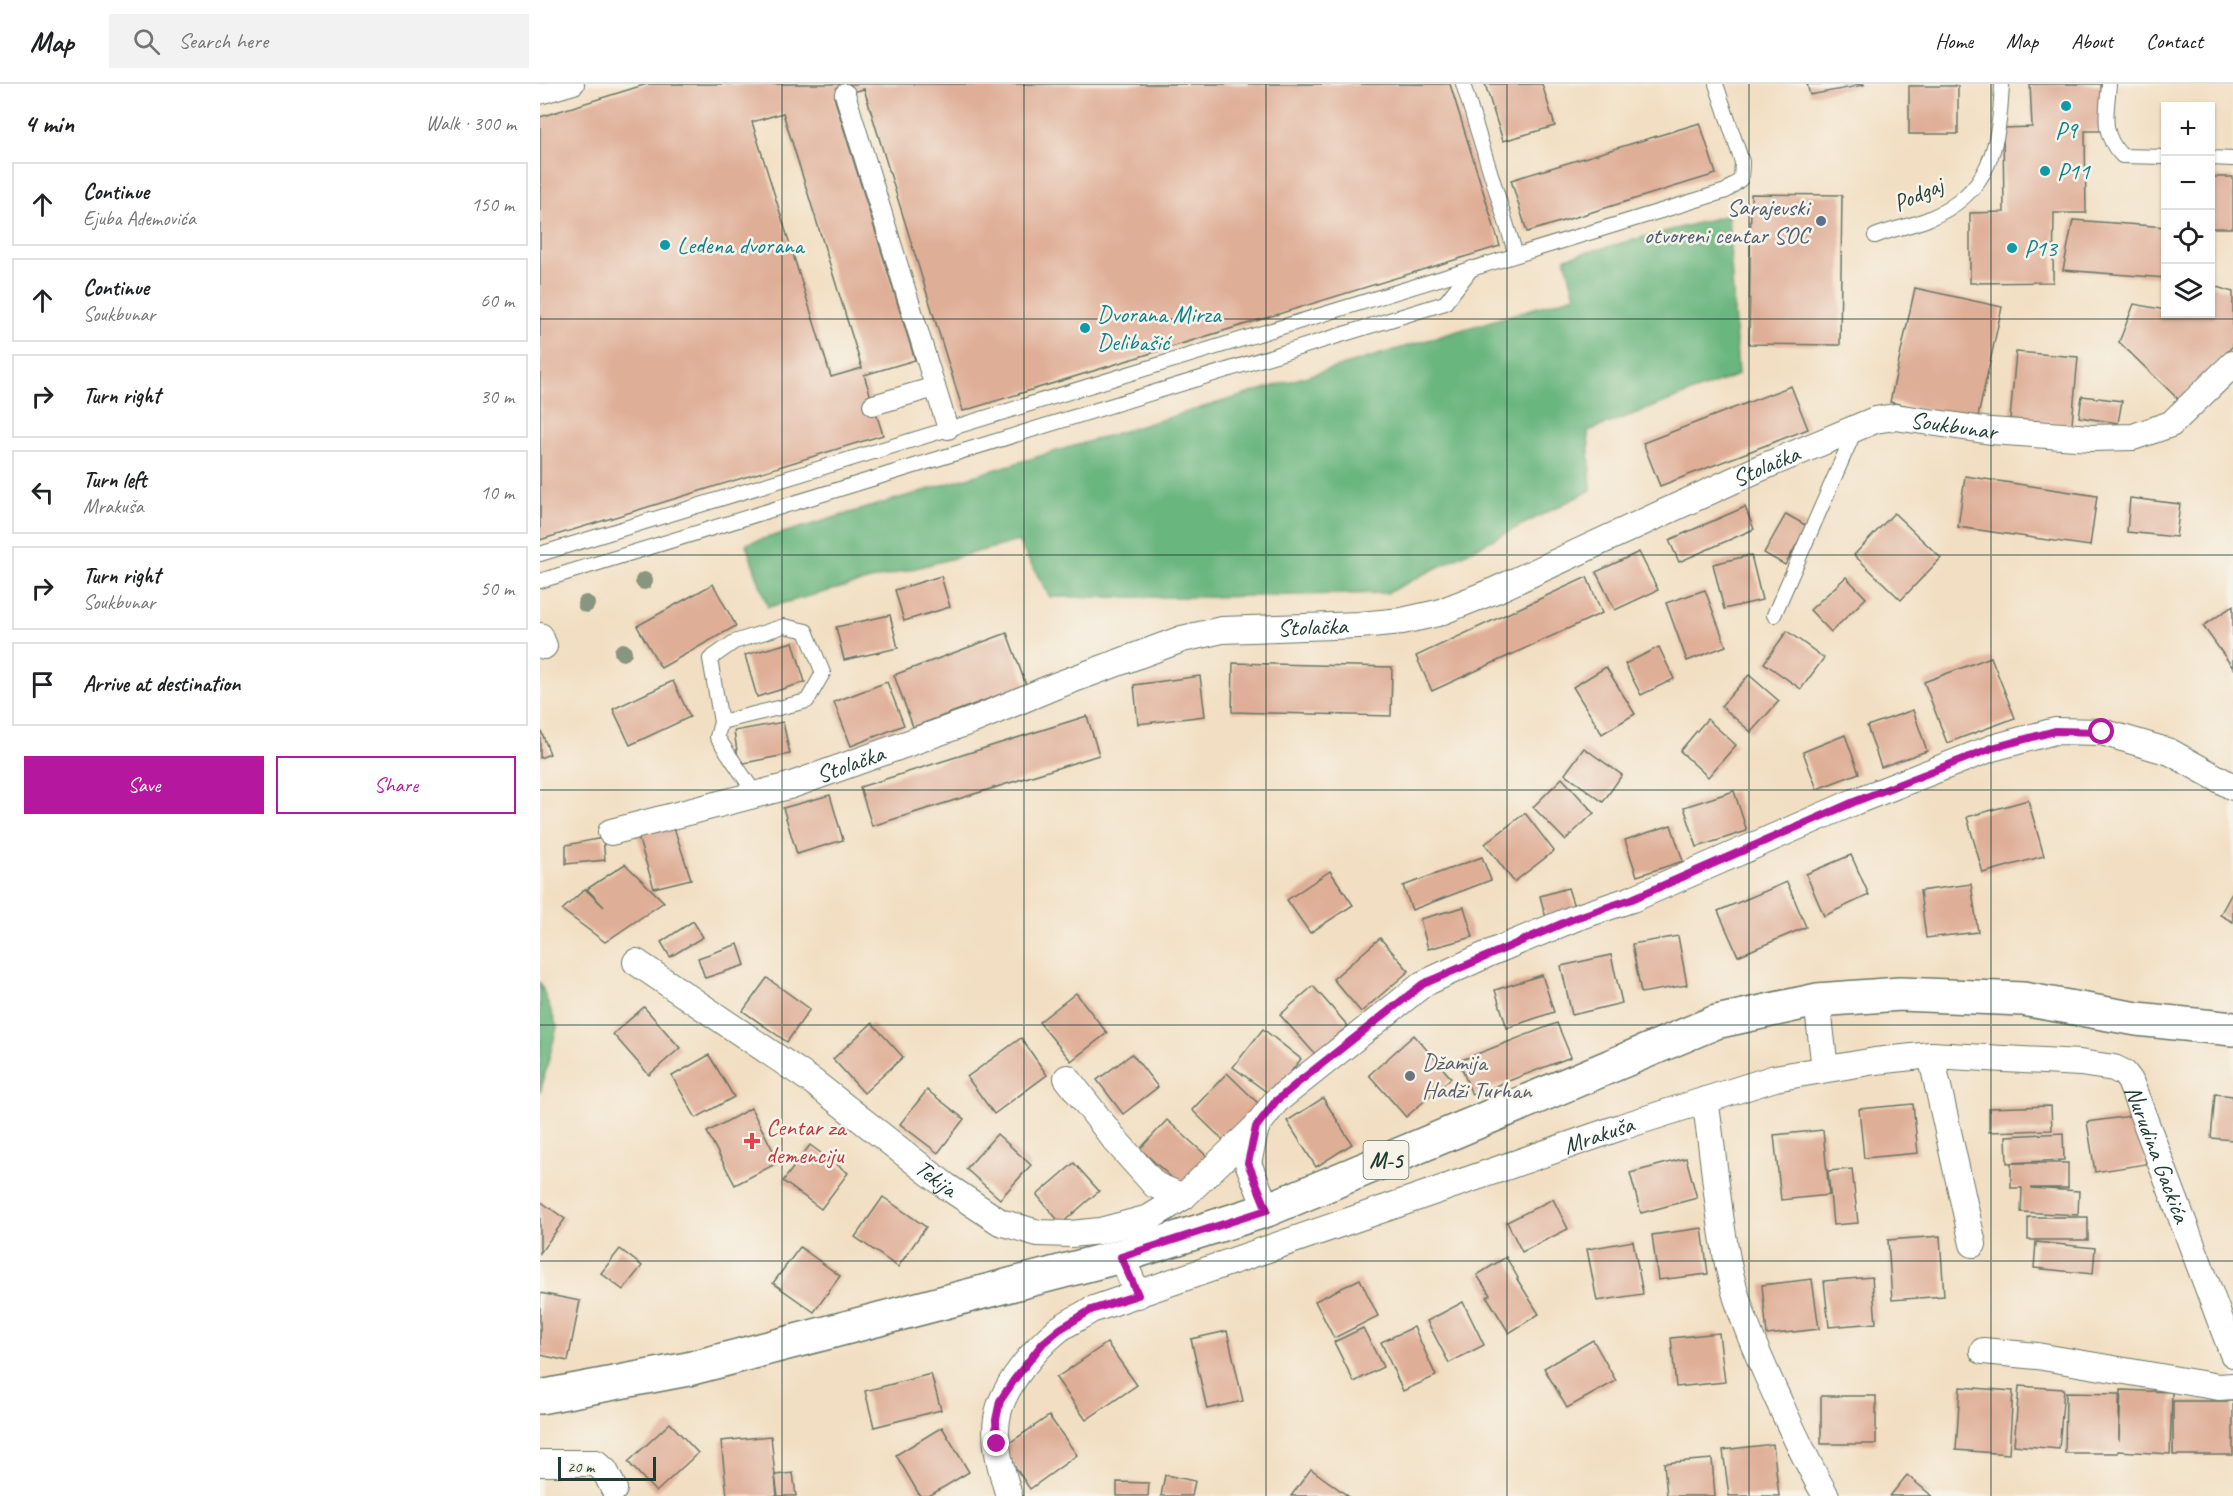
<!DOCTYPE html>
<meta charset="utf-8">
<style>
body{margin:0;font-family:Caveat,sans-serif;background:#f2f2f2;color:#202124}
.controls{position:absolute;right:18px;top:18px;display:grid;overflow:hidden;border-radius:0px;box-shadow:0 2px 4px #0004}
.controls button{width:54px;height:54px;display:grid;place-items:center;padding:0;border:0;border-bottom:2px solid #e0e0e0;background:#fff;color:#202124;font:30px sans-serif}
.scale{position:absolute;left:18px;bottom:15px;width:98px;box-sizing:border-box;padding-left:6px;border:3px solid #1f3d34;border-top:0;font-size:16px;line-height:21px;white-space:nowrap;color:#1f3d34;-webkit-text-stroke:4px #f7f3e8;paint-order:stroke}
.stop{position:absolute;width:18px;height:18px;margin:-14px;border:4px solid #b5179e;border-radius:50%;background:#fff}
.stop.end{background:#b5179e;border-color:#fff;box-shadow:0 2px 6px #0008}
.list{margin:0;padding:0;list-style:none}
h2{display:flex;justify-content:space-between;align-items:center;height:78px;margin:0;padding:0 24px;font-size:26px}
h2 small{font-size:20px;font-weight:400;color:#757577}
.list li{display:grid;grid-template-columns:39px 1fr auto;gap:18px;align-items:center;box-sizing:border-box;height:84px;margin:0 12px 12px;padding:0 12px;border:2px solid #e0e0e0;border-radius:0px}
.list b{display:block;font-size:22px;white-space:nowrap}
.list p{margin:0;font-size:20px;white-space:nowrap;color:#757577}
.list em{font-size:20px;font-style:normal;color:#757577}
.actions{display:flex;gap:12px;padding:18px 24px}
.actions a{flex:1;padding:14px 0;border:2px solid #b5179e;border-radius:0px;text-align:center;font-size:21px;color:#b5179e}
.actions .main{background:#b5179e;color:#fff}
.icon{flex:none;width:33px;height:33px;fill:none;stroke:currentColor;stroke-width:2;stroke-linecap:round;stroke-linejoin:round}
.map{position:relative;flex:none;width:1693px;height:1412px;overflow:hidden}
header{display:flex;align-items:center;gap:36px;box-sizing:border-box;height:84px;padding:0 30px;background:#fff;border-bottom:2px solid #e0e0e0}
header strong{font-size:28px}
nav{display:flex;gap:33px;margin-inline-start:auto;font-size:21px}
.search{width:420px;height:54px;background:#f2f2f2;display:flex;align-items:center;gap:15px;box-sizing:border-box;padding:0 21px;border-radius:0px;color:#757577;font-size:22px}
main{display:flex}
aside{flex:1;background:#fff}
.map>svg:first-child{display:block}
</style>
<header>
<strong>Map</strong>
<div class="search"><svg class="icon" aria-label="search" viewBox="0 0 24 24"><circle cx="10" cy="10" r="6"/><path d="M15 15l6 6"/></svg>Search here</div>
<nav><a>Home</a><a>Map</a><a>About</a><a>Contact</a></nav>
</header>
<main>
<aside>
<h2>4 min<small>Walk · 300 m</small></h2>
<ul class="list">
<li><svg class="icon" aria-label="ahead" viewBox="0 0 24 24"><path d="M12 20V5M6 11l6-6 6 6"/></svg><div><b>Continue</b><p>Ejuba Ademovića</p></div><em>150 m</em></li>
<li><svg class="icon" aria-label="ahead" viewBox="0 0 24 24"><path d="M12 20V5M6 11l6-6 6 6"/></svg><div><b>Continue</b><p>Soukbunar</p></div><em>60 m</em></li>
<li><svg class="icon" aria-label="right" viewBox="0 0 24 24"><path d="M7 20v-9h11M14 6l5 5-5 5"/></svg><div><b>Turn right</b></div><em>30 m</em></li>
<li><svg class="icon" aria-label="left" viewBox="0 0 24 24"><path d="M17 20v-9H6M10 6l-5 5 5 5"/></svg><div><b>Turn left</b><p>Mrakuša</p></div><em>10 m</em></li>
<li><svg class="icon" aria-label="right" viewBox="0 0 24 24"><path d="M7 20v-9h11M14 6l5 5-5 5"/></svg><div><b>Turn right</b><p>Soukbunar</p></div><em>50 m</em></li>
<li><svg class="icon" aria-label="arrive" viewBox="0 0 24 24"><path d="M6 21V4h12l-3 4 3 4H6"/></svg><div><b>Arrive at destination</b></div></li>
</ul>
<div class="actions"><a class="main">Save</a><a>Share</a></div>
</aside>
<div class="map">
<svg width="1693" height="1412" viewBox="0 0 1693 1412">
<rect width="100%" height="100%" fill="#f7f3e8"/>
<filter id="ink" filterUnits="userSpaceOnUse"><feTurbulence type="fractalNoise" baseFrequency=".0167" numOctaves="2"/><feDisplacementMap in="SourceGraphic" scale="12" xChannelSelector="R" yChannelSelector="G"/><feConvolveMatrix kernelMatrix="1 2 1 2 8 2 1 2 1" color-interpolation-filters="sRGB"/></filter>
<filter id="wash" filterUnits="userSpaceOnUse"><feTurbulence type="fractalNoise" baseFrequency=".008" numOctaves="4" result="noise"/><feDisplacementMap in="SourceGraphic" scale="24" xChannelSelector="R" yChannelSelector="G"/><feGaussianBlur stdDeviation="1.35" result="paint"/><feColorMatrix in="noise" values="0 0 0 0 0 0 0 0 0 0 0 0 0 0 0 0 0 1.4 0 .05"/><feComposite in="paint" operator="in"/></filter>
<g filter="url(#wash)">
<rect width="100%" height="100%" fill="#f2dfc3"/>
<!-- forest -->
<g fill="#6ab67f" stroke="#447a5a" stroke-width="1.5">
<path d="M1188,131L1198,291L1048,347L1051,406L847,509L667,513H510L478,457L228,523L206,460L1035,212L1025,174Z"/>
<path d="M0,898L17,943L0,1009Z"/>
</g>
<g id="blocks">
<!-- building -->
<g fill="#dfae97" fill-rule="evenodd">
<path d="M107,0H910L960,162L423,327L324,5L305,10L294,13L375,276L324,291L343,351L0,456V33ZM243,29L322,284L291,293L212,38Z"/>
<path d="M945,0H1002L1015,42L963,57Z"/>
<path d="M1267,0H1324V1L1270,11Z"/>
<path d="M1490,0H1561L1562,47H1545L1546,129H1514L1513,198L1430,199V129L1464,128L1463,44L1492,43Z"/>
<rect x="1369" y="2" width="49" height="48"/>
<path d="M1160,39L1176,90L987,148L971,96Z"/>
<rect x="1670" y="93" width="23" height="51"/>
<path d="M1211,110L1302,111L1300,261L1209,260Z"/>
<path d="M1533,136L1626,143V194L1523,186Z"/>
<path d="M1670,201L1693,208V262L1639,316L1579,258L1594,220L1626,226V230H1670Z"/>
<path d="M1375,204L1462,223L1437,337L1350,318Z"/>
<path d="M1476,268L1538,273L1532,340L1470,335Z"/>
<path d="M1251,302L1268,345L1120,402L1103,359Z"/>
<path d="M1542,312L1582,317L1578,339L1539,333Z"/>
<path d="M1425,392L1557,412L1550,462L1418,443Z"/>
<path d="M1590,414L1640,420L1636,453L1587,448Z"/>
<path d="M1205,423L1214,445L1139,478L1129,456Z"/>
<path d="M1354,429L1401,474L1361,516L1314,471Z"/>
<path d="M1246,430L1267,442L1245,481L1224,469Z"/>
<path d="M1099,468L1118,506L1075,526L1056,488Z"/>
<path d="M1211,471L1222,516L1184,525L1173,480Z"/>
<path d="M401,492L410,523L364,537L355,506Z"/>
<path d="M1047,493L1062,529L892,607L876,572Z"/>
<path d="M1306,493L1326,514L1291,548L1270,526Z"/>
<path d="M173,500L196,542L121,584L97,542Z"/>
<path d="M1165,506L1186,562L1147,577L1126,519Z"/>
<path d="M1693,522V584L1663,542Z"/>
<path d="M350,531L358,564L304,576L296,543Z"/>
<path d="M1247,547L1284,574L1261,605L1224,579Z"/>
<path d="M467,549L486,601L373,643L354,591Z"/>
<path d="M253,558L265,598L217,613L205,571Z"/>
<path d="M1119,563L1134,595L1101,611L1085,580Z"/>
<path d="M1451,573L1475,634L1407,659L1384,598Z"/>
<path d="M693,579L852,583L851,632L692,628Z"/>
<path d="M1066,583L1095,630L1062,650L1033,603Z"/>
<path d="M1209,591L1239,617L1211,648L1181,622Z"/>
<path d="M660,592L665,632L598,640L594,601Z"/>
<path d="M133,597L150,633L90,661L73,625Z"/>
<path d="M347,598L364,641L311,662L294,618Z"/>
<path d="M1373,626L1387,667L1341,683L1327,642Z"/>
<path d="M547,632L559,671L332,742L320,703Z"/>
<path d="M1167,635L1196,661L1168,693L1140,667Z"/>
<path d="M243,638L250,670L199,680L194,647Z"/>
<path d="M0,644L10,670L0,674Z"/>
<path d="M1305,651L1319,689L1277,705L1263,668Z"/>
<path d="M1044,664L1082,691L1063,718L1025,690Z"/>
<path d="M1022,694L1054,729L1025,756L993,723Z"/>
<path d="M1194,707L1207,747L1157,763L1144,723Z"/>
<path d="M290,711L303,756L257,770L243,724Z"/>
<path d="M1488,716L1504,772L1443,789L1427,733Z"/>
<path d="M985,729L1014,767L974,798L945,760Z"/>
<path d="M133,741L151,795L114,804L97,750Z"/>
<path d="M1131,741L1143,777L1097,792L1085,756Z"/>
<path d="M63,754L65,776L26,780V761Z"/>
<path d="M1311,771L1329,811L1284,832L1266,790Z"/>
<path d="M942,773L951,796L872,826L863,802Z"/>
<path d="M85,780L124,818L65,858L22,826L45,805L64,823L47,805Z"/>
<path d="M790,787L813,821L770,849L747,816Z"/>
<path d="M1247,798L1266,843L1198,872L1178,827Z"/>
<path d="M1431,800L1438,848L1386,854L1380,807Z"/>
<path d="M1028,804L1035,826L1006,834L1000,812Z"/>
<path d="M1693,807V838L1680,831Z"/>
<path d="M924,823L933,853L888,865L880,835Z"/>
<path d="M153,837L163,853L130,873L121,858Z"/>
<path d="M1138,852L1147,901L1101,909L1092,860Z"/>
<path d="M840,854L869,887L821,928L793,895Z"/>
<path d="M198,860L205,881L165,894L158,874Z"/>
<path d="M1071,871L1082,919L1032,931L1021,882Z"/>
<path d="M1002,891L1014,928L967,944L955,906Z"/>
<path d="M227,894L270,925L247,958L203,927Z"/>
<path d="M773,902L808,942L775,970L740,931Z"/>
<path d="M536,909L567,949L531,977L499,938Z"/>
<path d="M104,923L140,964L109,991L73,950Z"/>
<path d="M332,939L363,973L324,1009L293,975Z"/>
<path d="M1017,939L1031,973L932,1011L919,977Z"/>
<path d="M723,945L761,975L732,1012L693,983Z"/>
<path d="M874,951L911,994L866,1033L829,991Z"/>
<path d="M481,954L507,991L454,1030L427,993Z"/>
<path d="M592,970L618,1003L583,1030L557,996Z"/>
<path d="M169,971L194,1013L156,1034L132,992Z"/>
<path d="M687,989L721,1022L686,1059L652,1026Z"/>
<path d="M387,1006L424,1035L398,1069L360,1040Z"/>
<path d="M1675,1010L1693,1012V1056L1671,1054Z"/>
<path d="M783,1014L812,1060L776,1083L747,1037Z"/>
<path d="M1373,1020L1378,1069L1324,1074L1319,1025Z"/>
<path d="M1511,1022L1512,1046L1449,1048V1024Z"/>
<path d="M211,1024L239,1078L195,1101L167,1048Z"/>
<path d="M1598,1031L1606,1080L1555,1088L1547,1038Z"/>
<path d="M627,1036L669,1074L642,1103L600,1065Z"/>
<path d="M1283,1046L1289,1111L1241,1116L1234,1051Z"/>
<path d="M1523,1049L1524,1076L1467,1079L1466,1052Z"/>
<path d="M457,1050L491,1081L460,1115L426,1085Z"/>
<path d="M270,1061L308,1089L281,1125L243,1097Z"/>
<path d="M1146,1074L1157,1114L1101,1129L1090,1089Z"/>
<path d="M534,1079L559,1107L521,1140L497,1111Z"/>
<path d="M1471,1079H1528V1104H1491L1539,1107L1538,1131L1481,1128L1482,1104H1471Z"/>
<path d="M1312,1085L1318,1139L1293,1141L1288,1087Z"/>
<path d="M343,1113L386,1143L358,1183L315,1153Z"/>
<path d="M1013,1115L1028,1145L982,1168L967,1138Z"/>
<path d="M0,1117L25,1135L0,1169Z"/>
<rect x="1488" y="1133" width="60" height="23"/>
<path d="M1162,1144L1168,1190L1118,1196L1112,1151Z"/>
<path d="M1400,1152L1404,1212L1352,1216L1348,1156Z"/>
<path d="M1093,1157L1103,1210L1057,1217L1047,1165Z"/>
<path d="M1496,1158L1555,1164L1553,1190L1494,1184Z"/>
<path d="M260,1163L300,1192L274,1228L233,1199Z"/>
<path d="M80,1165L102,1182L83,1206L61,1189Z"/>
<path d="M966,1173L978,1194L977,1195L999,1230L969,1249L947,1213L950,1211L937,1191Z"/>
<path d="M1332,1193L1336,1239L1289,1243L1284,1197Z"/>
<path d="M820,1195L838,1232L794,1254L775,1217Z"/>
<path d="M1272,1195L1279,1245L1227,1251L1222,1201Z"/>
<path d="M0,1209L40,1217L28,1277L0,1271Z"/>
<path d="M923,1218L944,1261L909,1279L887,1237Z"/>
<path d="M874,1243L896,1292L863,1307L841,1258Z"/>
<path d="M823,1244L843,1283L814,1298L794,1258Z"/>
<path d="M687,1247L703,1317L667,1325L651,1255Z"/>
<path d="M1179,1249L1185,1298L1136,1303L1131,1254Z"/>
<path d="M1053,1256L1076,1297L1027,1324L1004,1284Z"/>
<path d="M567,1259L597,1301L546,1336L516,1294Z"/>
<path d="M391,1290L401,1326L334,1343L325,1307Z"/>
<path d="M1479,1302L1524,1305L1519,1365L1474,1361Z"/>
<path d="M1420,1303L1473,1307L1469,1370L1416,1366Z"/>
<path d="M1581,1306L1632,1308L1630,1370L1578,1367V1369H1525L1526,1309L1579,1310V1357Z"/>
<rect x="1281" y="1312" width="55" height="48"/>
<rect x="1633" y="1317" width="60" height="54"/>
<path d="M509,1332L537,1371L490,1405L462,1364Z"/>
<path d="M130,1339L158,1369L116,1408L88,1378Z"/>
<path d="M402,1343L429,1388L389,1412H380L356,1371Z"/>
<path d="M231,1352L237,1412H187L181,1357Z"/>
<path d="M1233,1360L1239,1412H1189L1183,1366Z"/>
<path d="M1172,1375L1175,1412H1127L1124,1379Z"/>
<path d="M771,1385L808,1412H751Z"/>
<path d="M253,1389L256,1412H238L235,1391Z"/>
<path d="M625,1391L655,1397L652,1412H621Z"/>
<path d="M1367,1391L1392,1412H1350Z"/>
<path d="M577,1398L609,1399L608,1412H577Z"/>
</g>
</g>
</g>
<g filter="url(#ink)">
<use href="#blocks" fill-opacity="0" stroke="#697666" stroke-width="1.5"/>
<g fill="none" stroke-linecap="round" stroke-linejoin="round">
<defs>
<g id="service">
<path d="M923,0L976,171"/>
<path d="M1569,0C1567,29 1560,49 1582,72L1626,73"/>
<path d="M1670,74L1693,75"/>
<path d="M1335,152C1352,145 1371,142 1388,135C1451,109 1459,62 1462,0"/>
<path d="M0,470L1186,107L1201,95L1202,78L1176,0"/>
<path d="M0,497L905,219L932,184"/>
<path d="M1234,531L1316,344"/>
<path d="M181,638L170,575L194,558L244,542L266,547L283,589L267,617L181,638L177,653L216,711"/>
</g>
<g id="pedestrian">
<path d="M0,10L34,0"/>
<path d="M305,10L408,345"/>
<path d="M333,321L395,303"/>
</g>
<g id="minor">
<path d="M0,552L4,562"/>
<path id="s1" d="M71,748L249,702L436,635L515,602L642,555L682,546L820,541L862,537L898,529L956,506L1218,385L1335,336L1355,333L1451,347L1551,354L1593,353L1631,340L1693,280"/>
<path id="s2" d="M96,878L272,997L406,1102L460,1138L498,1149L531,1150L560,1147L609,1134L643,1113L716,1043"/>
<path d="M1277,916L1285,985"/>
<path d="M1391,971L1433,1160"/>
<path d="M527,994L575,1056L615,1101L643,1113"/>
<path d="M1165,1016C1174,1071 1177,1126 1188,1180C1198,1229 1220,1276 1241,1322C1255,1352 1269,1383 1286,1412"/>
<path d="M727,1126L708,1079L716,1043L736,1017L883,900L950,869L1035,834L1092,815L1314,718L1452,664L1515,647L1562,648L1630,668L1693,703"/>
<path d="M581,1172L598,1211"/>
<path d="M1443,1267L1497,1272L1679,1303L1693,1302"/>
<path d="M0,1379H56L65,1387L74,1405"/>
<path id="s3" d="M469,1412C462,1388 453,1360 457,1335C461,1304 495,1264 519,1245C529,1238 540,1233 551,1226L1081,1043L1235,994L1335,977L1391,971L1540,979L1574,984L1584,989L1590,997L1693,1270"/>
</g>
<path id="primary" d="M0,1313L148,1285L581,1172L727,1126L1176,938L1277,916L1360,910L1483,915L1597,935L1693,945"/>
</defs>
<!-- service casing -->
<use href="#service" stroke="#697666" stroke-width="16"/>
<!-- pedestrian casing -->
<use href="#pedestrian" stroke="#697666" stroke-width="22"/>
<!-- minor casing -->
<use href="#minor" stroke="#697666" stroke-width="28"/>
<!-- primary casing -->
<use href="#primary" stroke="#697666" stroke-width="36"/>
<!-- service -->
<use href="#service" stroke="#fff" stroke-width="14"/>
<!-- pedestrian -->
<use href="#pedestrian" stroke="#fff" stroke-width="20"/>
<!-- minor -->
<use href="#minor" stroke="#fff" stroke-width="26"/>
<!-- primary -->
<use href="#primary" stroke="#fff" stroke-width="33"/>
</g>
<!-- trees -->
<g fill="#89967f">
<circle cx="104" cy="497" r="9"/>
<circle cx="46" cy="520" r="9"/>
<circle cx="83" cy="568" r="9"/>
</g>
</g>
<g fill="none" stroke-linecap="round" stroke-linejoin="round" filter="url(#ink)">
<!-- route -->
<path stroke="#b5179e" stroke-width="8" d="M457,1360L456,1336L460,1317L474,1296L503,1259L520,1245L551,1226L598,1211L581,1173L727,1126L708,1079L716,1043L736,1017L760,997L883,900L1035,834L1092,815L1314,718L1452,664L1515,647L1562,648"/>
</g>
<!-- grid -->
<path fill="none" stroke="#1f3d34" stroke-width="1.5" stroke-opacity="0.55" d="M242,0V1412M484,0V1412M726,0V1412M967,0V1412M1209,0V1412M1451,0V1412M0,235H1693M0,471H1693M0,706H1693M0,941H1693M0,1177H1693"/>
<!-- markers -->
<g fill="#0f9aa8" stroke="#f7f3e8" stroke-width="2">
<circle cx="1526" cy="22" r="6"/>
<circle cx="1505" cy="87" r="6"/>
<circle cx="125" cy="161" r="6"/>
<circle cx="1472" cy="164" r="6"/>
<circle cx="545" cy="244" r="6"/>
</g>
<circle fill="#5c6f8a" stroke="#f7f3e8" stroke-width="2" cx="1281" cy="137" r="6"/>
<circle fill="#6b7280" stroke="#f7f3e8" stroke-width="2" cx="870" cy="992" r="6"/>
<path fill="#e0444e" stroke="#f7f3e8" stroke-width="2" d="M209 1048h6v6h6v6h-6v6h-6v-6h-6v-6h6z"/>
<g text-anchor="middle" stroke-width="5" stroke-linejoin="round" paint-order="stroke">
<!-- shield labels -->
<rect fill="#f7f3e8" stroke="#60746a" stroke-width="1.5" x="823.5" y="1057" width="45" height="38" rx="4.5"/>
<g font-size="22" font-weight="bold" fill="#1f3d34">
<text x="846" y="1084">M-5</text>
</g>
<!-- culture labels -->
<g font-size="24" fill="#0d838f" stroke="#f7f3e8" text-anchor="start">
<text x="1526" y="54" text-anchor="middle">P9</text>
<text x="1517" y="95">P11</text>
<text x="137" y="169">Ledena dvorana</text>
<text x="1484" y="172">P13</text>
<text x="557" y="238">Dvorana Mirza<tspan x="557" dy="28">Delibašić</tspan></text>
</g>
<!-- street labels -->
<g font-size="24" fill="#1f3d34" stroke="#f7f3e8">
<text transform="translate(1378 110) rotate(-24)" y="8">Podgaj</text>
<text dy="8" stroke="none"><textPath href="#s1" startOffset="1419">Soukbunar</textPath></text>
<text dy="8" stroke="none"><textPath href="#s1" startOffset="1221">Stolačka</textPath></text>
<text dy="8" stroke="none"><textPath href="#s1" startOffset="735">Stolačka</textPath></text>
<text dy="8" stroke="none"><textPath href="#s1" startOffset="249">Stolačka</textPath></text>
<text dy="8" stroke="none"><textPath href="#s3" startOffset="764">Mrakuša</textPath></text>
<text dy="8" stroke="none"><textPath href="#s3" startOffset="1390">Nurudina Gackića</textPath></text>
<text dy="8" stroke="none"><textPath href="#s2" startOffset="370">Tekija</textPath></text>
</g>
<!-- service labels -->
<g font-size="24" fill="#4e5e75" stroke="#f7f3e8" text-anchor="end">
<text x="1269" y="131">Sarajevski<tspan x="1269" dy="28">otvoreni centar SOC</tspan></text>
</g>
<!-- worship labels -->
<g font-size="24" fill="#5b616d" stroke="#f7f3e8" text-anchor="start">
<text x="882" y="986">Džamija<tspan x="882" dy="28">Hadži Turhan</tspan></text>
</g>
<!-- health labels -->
<g font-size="24" fill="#be3a42" stroke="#f7f3e8" text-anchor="start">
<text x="226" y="1051">Centar za<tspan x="226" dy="28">demenciju</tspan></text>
</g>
</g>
</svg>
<div class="controls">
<button>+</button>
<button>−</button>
<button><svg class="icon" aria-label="locate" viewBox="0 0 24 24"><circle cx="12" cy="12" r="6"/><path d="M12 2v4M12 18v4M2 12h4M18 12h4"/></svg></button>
<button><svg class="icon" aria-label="layers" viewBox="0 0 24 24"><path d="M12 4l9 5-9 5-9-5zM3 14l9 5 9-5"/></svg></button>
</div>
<div class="scale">20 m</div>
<div class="stop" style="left:1562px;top:648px"></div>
<div class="stop end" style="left:457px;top:1360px"></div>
</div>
</main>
